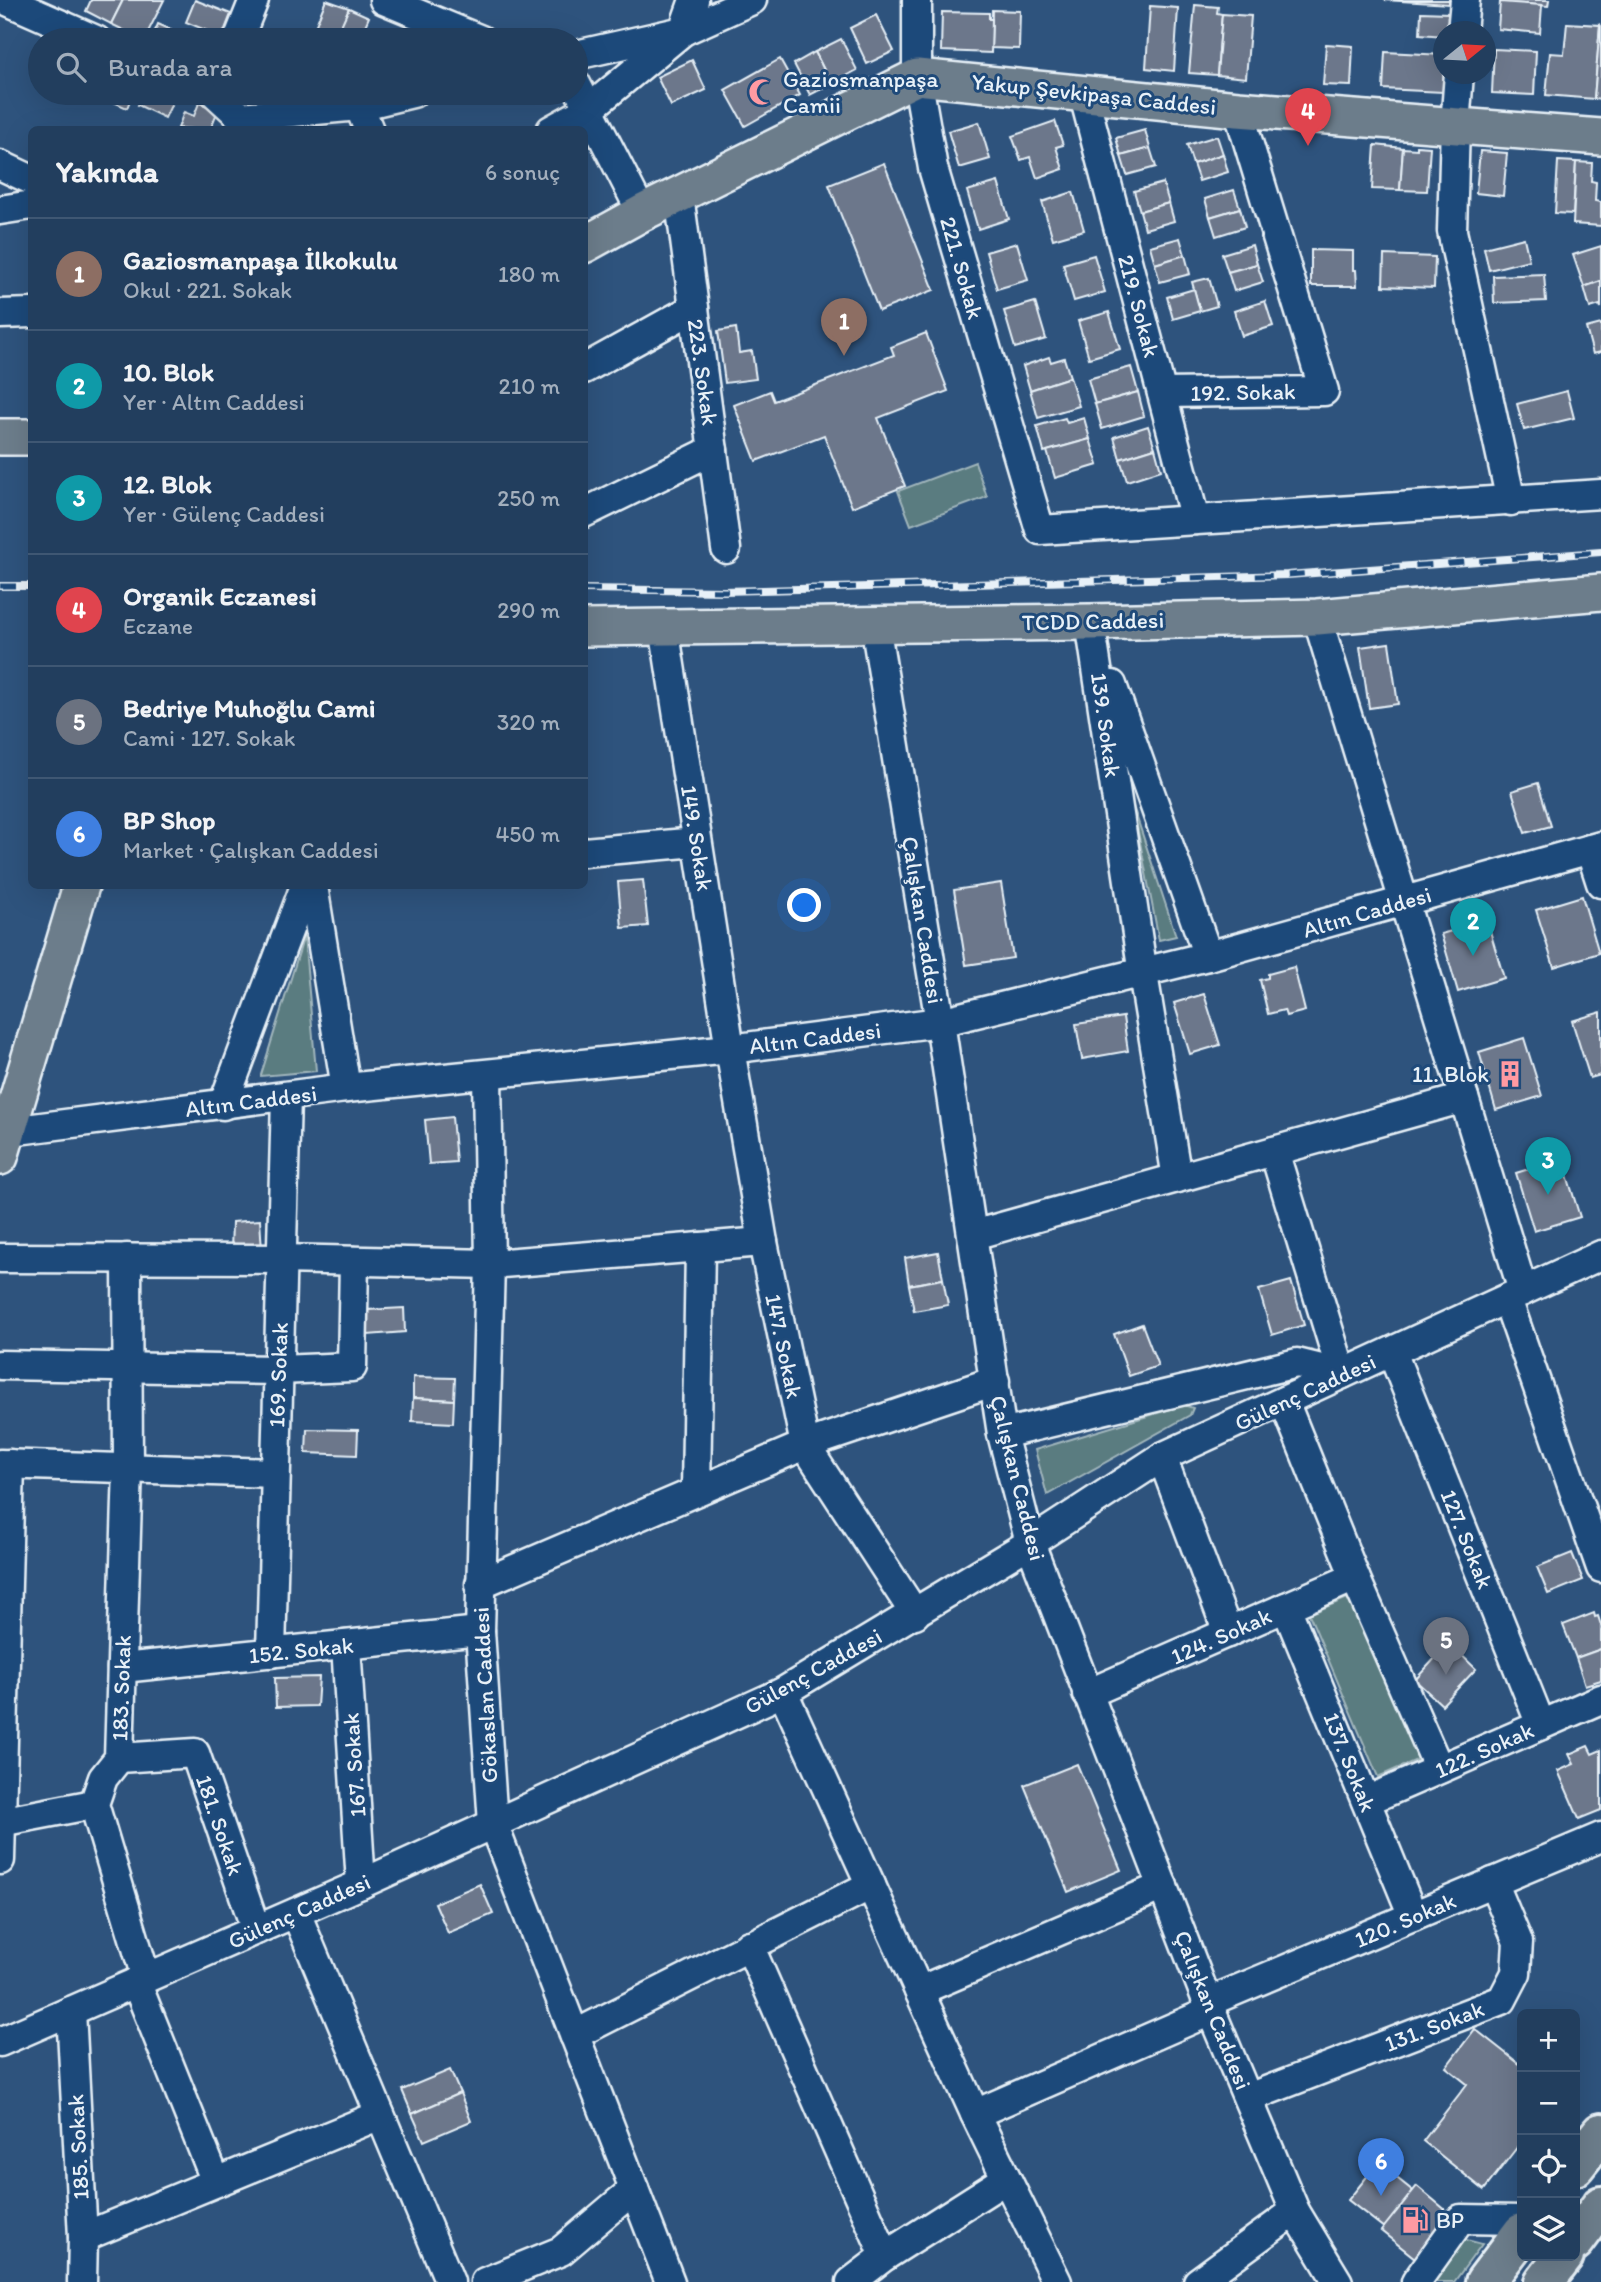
<!DOCTYPE html>
<html lang="tr">
<meta charset="utf-8">
<style>
body{margin:0;font-family:Itim,sans-serif;background:#2e4967;color:#f1f3f6}
.controls{position:absolute;right:21px;bottom:21px;display:grid;overflow:hidden;border-radius:10px;box-shadow:0 7px 28px #0002}
.controls button{width:63px;height:63px;display:grid;place-items:center;padding:0;border:0;border-bottom:2px solid #3f5773;background:#223e5e;color:#f1f3f6;font:35px sans-serif}
.compass{position:absolute;left:1433px;top:21px;width:63px;height:63px;border-radius:50%;background:#223e5e;box-shadow:0 7px 28px #0002;rotate:72deg}
.you{position:absolute;left:805px;top:906px;width:24px;height:24px;margin:-18px;border:5px solid #fff;border-radius:50%;background:#1a73e8;box-shadow:0 0 0 10px #1a73e833}
.badge{display:grid;place-items:center;width:46px;height:46px;border-radius:50%;background:#d6ab8b;color:#fff;font-size:23px;font-weight:700}
.pin{position:absolute;translate:-50% -58px;filter:drop-shadow(0 2px 4px #0008)}
.pin::after{content:'';position:absolute;top:37px;width:24px;height:21px;background:inherit;clip-path:polygon(0 0,100% 0,50% 100%)}
.list{margin:0;padding:0;list-style:none}
h2{display:flex;justify-content:space-between;align-items:center;height:91px;margin:0;padding:0 28px;font-size:30px}
h2 small{font-size:23px;font-weight:400;color:#a2aebc}
.list li{display:grid;grid-template-columns:46px 1fr auto;gap:21px;align-items:center;box-sizing:border-box;height:112px;padding:0 28px;border-top:2px solid #3f5773}
.list b{display:block;font-size:26px;white-space:nowrap}
.list p{margin:0;font-size:23px;white-space:nowrap;color:#a2aebc}
.list em{font-size:23px;font-style:normal;color:#a2aebc}
.icon{flex:none;width:38px;height:38px;fill:none;stroke:currentColor;stroke-width:2;stroke-linecap:round;stroke-linejoin:round}
.map{position:relative;flex:none;width:1601px;height:2282px;overflow:hidden}
.search{position:absolute;background:#223e5e;box-shadow:0 7px 28px #0002;left:28px;top:28px;width:560px;height:77px;display:flex;align-items:center;gap:18px;box-sizing:border-box;padding:0 24px;border-radius:38px;color:#a2aebc;font-size:26px}
.panel{position:absolute;background:#223e5e;box-shadow:0 7px 28px #0002;left:28px;top:126px;width:560px;height:763px;border-radius:10px}
.map>svg:first-child{display:block}
</style>
<div class="map">
<svg width="1601" height="2282" viewBox="0 0 1601 2282">
<rect width="100%" height="100%" fill="#2e537d"/>
<filter id="ink" filterUnits="userSpaceOnUse"><feTurbulence type="fractalNoise" baseFrequency=".0143" numOctaves="2"/><feDisplacementMap in="SourceGraphic" scale="14" xChannelSelector="R" yChannelSelector="G"/><feConvolveMatrix kernelMatrix="1 2 1 2 8 2 1 2 1" color-interpolation-filters="sRGB"/></filter>
<g filter="url(#ink)">
<!-- green -->
<g fill="#5a7b80" stroke="#a1b6bc" stroke-width="2">
<path d="M975,462L987,497L911,525L898,491Z"/>
<path d="M1133,806L1176,936L1159,940Z"/>
<path d="M304,936L316,1071L261,1076V1075Z"/>
<path d="M1184,1405L1193,1408L1190,1415L1047,1495L1035,1450Z"/>
<path d="M1350,1597L1419,1759L1378,1777L1309,1614Z"/>
<path d="M1459,2238L1482,2244L1454,2282H1430Z"/>
</g>
<!-- building -->
<g fill="#6c778b" stroke="#e8f1f8" stroke-width="2">
<path d="M91,0H123L111,24L86,11Z"/>
<path d="M123,0H164L144,40L111,24Z"/>
<path d="M195,0L231,14L222,37L186,22Z"/>
<path d="M326,0L349,8L337,36L315,27Z"/>
<path d="M1384,0H1449V4Z"/>
<path d="M1500,0H1549L1548,6L1500,2Z"/>
<path d="M1500,2L1542,5L1540,33L1498,29Z"/>
<path d="M1195,5L1218,7L1217,13L1222,14L1217,75L1189,73Z"/>
<path d="M1150,6L1178,8L1174,71L1146,68Z"/>
<path d="M349,8L369,17L365,26L371,29L367,38L362,36L360,40L335,39Z"/>
<path d="M992,10L1020,11L1019,49L991,48Z"/>
<path d="M942,12L989,13V19H992L991,53L941,51Z"/>
<path d="M1421,12L1448,13L1447,32H1444V36L1420,34Z"/>
<path d="M1222,14L1251,16L1246,78L1217,75Z"/>
<path d="M876,15L894,51L867,64L850,28Z"/>
<path d="M1567,23L1600,25L1594,99L1546,95L1550,53L1564,54Z"/>
<path d="M158,24L190,38L189,40H151Z"/>
<path d="M1600,25L1601,26V100L1594,99Z"/>
<path d="M841,39L857,70L831,84L815,52Z"/>
<path d="M1326,44L1353,46L1351,86L1323,85Z"/>
<path d="M1494,49L1536,51L1534,95L1492,93Z"/>
<path d="M815,52L831,84L810,95L794,64Z"/>
<path d="M1385,52L1444,55L1443,92L1383,89Z"/>
<path d="M780,59L800,95L745,126L725,90Z"/>
<path d="M692,60L706,90L671,106L657,77Z"/>
<path d="M101,93H133L127,108L100,96Z"/>
<path d="M144,93H162L174,99L165,118L138,105Z"/>
<path d="M199,103L218,110L210,130L178,128L184,112L194,116Z"/>
<path d="M1055,121L1063,145L1056,147L1063,169L1037,178L1030,157L1021,160L1012,136Z"/>
<path d="M979,122L990,159L959,168L948,131Z"/>
<path d="M1145,130L1150,148L1121,156L1116,138Z"/>
<path d="M1217,136L1223,154L1193,164L1187,145Z"/>
<path d="M1375,145L1403,148L1400,190L1372,189Z"/>
<path d="M1417,146L1430,147L1427,191L1400,190L1403,148L1417,149Z"/>
<path d="M1150,148L1156,167L1127,175L1121,156Z"/>
<path d="M1480,151L1507,153L1503,196L1476,193Z"/>
<path d="M1223,154L1228,172L1199,181L1193,164Z"/>
<path d="M1558,161L1576,162L1573,214L1555,213Z"/>
<path d="M1576,162L1592,163L1591,181L1596,182L1595,201L1601,202V226L1573,224Z"/>
<path d="M884,163L934,290L879,311L829,185Z"/>
<path d="M998,182L1009,219L978,229L967,191Z"/>
<path d="M1163,183L1169,203L1140,211L1134,191Z"/>
<path d="M1234,190L1240,208L1210,217L1205,199Z"/>
<path d="M1073,192L1084,230L1053,239L1042,202Z"/>
<path d="M1169,203L1174,221L1145,229L1140,211Z"/>
<path d="M1240,208L1245,227L1216,236L1210,217Z"/>
<path d="M1180,238L1185,255L1155,264L1150,246Z"/>
<path d="M1524,238L1529,260L1489,270L1484,248Z"/>
<path d="M1017,243L1028,280L997,289L986,252Z"/>
<path d="M1252,245L1257,264L1228,272L1222,254Z"/>
<path d="M1601,246V281L1584,287L1573,255Z"/>
<path d="M1311,250L1353,251V270H1356L1357,286H1311Z"/>
<path d="M1094,255L1105,292L1074,301L1063,264Z"/>
<path d="M1185,255L1190,274L1160,282L1155,264Z"/>
<path d="M1384,255L1435,257L1434,288L1383,286Z"/>
<path d="M1257,264L1263,282L1234,291L1228,272Z"/>
<path d="M1544,274L1546,301L1494,303L1493,276Z"/>
<path d="M1209,278L1217,306L1200,311L1192,282Z"/>
<path d="M1601,281V308L1600,305L1590,308L1584,287Z"/>
<path d="M1194,289L1200,311L1173,319L1167,297Z"/>
<path d="M1265,301L1273,326L1242,336L1234,311Z"/>
<path d="M1035,302L1046,339L1015,348L1004,311Z"/>
<path d="M1109,312L1120,349L1089,358L1078,321Z"/>
<path d="M1601,324V352L1593,354L1586,328Z"/>
<path d="M736,328L739,353L752,351L756,379L725,383L718,331Z"/>
<path d="M926,333L948,391L878,418L905,486L852,507L824,435L756,461L734,405L770,391L774,401L894,355L891,347Z"/>
<path d="M1049,357L1051,362L1064,358L1070,377L1030,390L1023,366Z"/>
<path d="M1131,367L1138,392L1095,404L1088,379Z"/>
<path d="M1070,377L1079,406L1038,418L1030,390Z"/>
<path d="M1567,391L1574,418L1524,430L1517,404Z"/>
<path d="M1138,392L1144,416L1102,429L1095,404Z"/>
<path d="M1065,418L1067,423L1084,418L1090,439L1044,452L1037,426Z"/>
<path d="M1148,426L1155,448L1120,459L1114,437Z"/>
<path d="M1090,439L1098,465L1055,478L1047,451Z"/>
<path d="M1155,448L1161,470L1127,481L1120,459Z"/>
<path d="M1389,643L1398,704L1369,708L1360,647Z"/>
<path d="M1538,783L1551,826L1525,833L1512,791Z"/>
<path d="M643,880L648,926L622,928L618,882Z"/>
<path d="M1001,883L1013,958L966,965L954,890Z"/>
<path d="M1582,896L1599,953L1554,967L1536,910Z"/>
<path d="M1487,921L1504,978L1458,992L1441,934Z"/>
<path d="M1294,967L1305,1011L1286,1016L1284,1010L1268,1014L1260,980L1268,978V974Z"/>
<path d="M1204,994L1220,1045L1190,1054L1174,1003Z"/>
<path d="M1601,1012V1075L1590,1078L1572,1021Z"/>
<path d="M1123,1017L1128,1051L1082,1059L1076,1024Z"/>
<path d="M1524,1038L1542,1096L1496,1110L1479,1052Z"/>
<path d="M452,1117L456,1162L429,1164L425,1120Z"/>
<path d="M1562,1159L1580,1217L1534,1231L1516,1173Z"/>
<path d="M260,1220L262,1250L231,1252L232,1222Z"/>
<path d="M938,1252L943,1279L909,1285L905,1258Z"/>
<path d="M943,1279L948,1305L914,1311L909,1285Z"/>
<path d="M1291,1281L1304,1325L1272,1335L1259,1290Z"/>
<path d="M404,1308L405,1332L368,1335L367,1310Z"/>
<path d="M1142,1324L1158,1366L1129,1376L1114,1334Z"/>
<path d="M413,1377L455,1378L454,1400L413,1398Z"/>
<path d="M413,1398L454,1400L453,1423L412,1421Z"/>
<path d="M307,1429L358,1430L357,1455L306,1453Z"/>
<path d="M1572,1553L1583,1580L1548,1594L1537,1567Z"/>
<path d="M1594,1613L1595,1617L1598,1616L1601,1625V1649L1576,1658L1563,1625Z"/>
<path d="M1449,1643L1476,1669L1442,1705L1415,1680Z"/>
<path d="M1601,1649V1680L1585,1685L1576,1658Z"/>
<path d="M319,1677L317,1706L276,1707L275,1678Z"/>
<path d="M1588,1746L1592,1754L1601,1750V1810L1579,1819L1558,1771L1574,1764L1569,1754Z"/>
<path d="M1077,1764L1121,1870L1068,1892L1024,1785Z"/>
<path d="M480,1884L493,1914L448,1933L435,1903Z"/>
<path d="M1475,2029L1522,2066V2141L1484,2190L1423,2141L1467,2084L1446,2067Z"/>
<path d="M450,2070L460,2093L412,2114L402,2090Z"/>
<path d="M460,2093L471,2121L424,2141L412,2114Z"/>
<path d="M1378,2163L1413,2191L1384,2228L1348,2200Z"/>
<path d="M1417,2186L1455,2218L1420,2262L1381,2231Z"/>
</g>
<g fill="none" stroke-linecap="round" stroke-linejoin="round">
<defs>
<g id="minor">
<path d="M5,0L96,40"/>
<path d="M384,0L481,40"/>
<path d="M917,0V77L933,168L1040,530L1601,494"/>
<path d="M1462,32L1465,0"/>
<path d="M238,40L254,0"/>
<path d="M576,55L683,31L694,0"/>
<path d="M1459,74L1455,125L1452,231L1511,501"/>
<path d="M576,84L642,213"/>
<path d="M1083,92L1195,520"/>
<path d="M215,93L241,117"/>
<path d="M359,106L369,130"/>
<path d="M241,117L359,106L413,93"/>
<path d="M551,130L589,109L683,31L752,0"/>
<path d="M0,165L32,180"/>
<path d="M679,195L726,549"/>
<path d="M0,210L32,205"/>
<path d="M0,314L32,313"/>
<path d="M584,369L694,308"/>
<path d="M1162,393L1324,391L1238,109"/>
<path d="M584,513L713,450"/>
<path d="M1317,617L1523,1291"/>
<path d="M1090,622L1143,974L1177,1178"/>
<path d="M875,624L940,1022L1002,1434L1030,1543L1211,2011L1295,2211L1338,2282"/>
<path d="M664,627L730,1049L763,1242L805,1445L915,1614"/>
<path d="M1112,685L1208,956"/>
<path d="M1590,849L1601,883"/>
<path d="M584,852L697,842"/>
<path d="M313,886L346,1088"/>
<path d="M487,1075L490,1264L480,1631L493,1824L670,2282"/>
<path d="M223,1105L305,886"/>
<path d="M10,1131L346,1088L730,1049L940,1022L1208,956L1601,846"/>
<path d="M1274,1151L1342,1374"/>
<path d="M973,1235L1464,1098"/>
<path d="M0,1258L282,1259L490,1264L763,1242"/>
<path d="M127,1258L128,1467L119,1758L103,1778L94,1804L146,1978"/>
<path d="M1507,1299L1601,1568"/>
<path d="M1392,1352L1541,1725"/>
<path d="M0,1365L278,1370L352,1367L354,1261"/>
<path d="M1284,1401L1355,1577L1439,1769"/>
<path d="M1002,1434L1297,1363L1342,1374"/>
<path d="M1162,1457L1228,1633"/>
<path d="M0,1464L275,1473"/>
<path d="M696,1490L700,1247"/>
<path d="M480,1584L805,1445L995,1381"/>
<path d="M1286,1607L1413,1916"/>
<path d="M346,1645L361,1884"/>
<path d="M271,1653L286,1097"/>
<path d="M122,1668L480,1631"/>
<path d="M783,1692L975,2114L1057,2282"/>
<path d="M1087,1694L1355,1577"/>
<path d="M119,1758L195,1753L256,1930"/>
<path d="M1366,1801L1601,1699"/>
<path d="M0,1822L94,1804"/>
<path d="M0,1860L10,1464"/>
<path d="M296,1913L450,2282"/>
<path d="M749,1945L885,2256"/>
<path d="M136,1982L216,2182"/>
<path d="M919,1991L1163,1886"/>
<path d="M1208,2002L1601,1837"/>
<path d="M71,2011L83,2237L82,2282"/>
<path d="M574,2035L871,1885"/>
<path d="M0,2042L361,1884L783,1692L1030,1543L1162,1457L1601,1255"/>
<path d="M1248,2098L1502,2000L1516,1973L1518,1942L1493,1882"/>
<path d="M975,2114L1211,2011"/>
<path d="M83,2237L380,2115"/>
<path d="M485,2282L561,2251L634,2189"/>
<path d="M851,2282L885,2256L1006,2179"/>
<path d="M1198,2282L1295,2211"/>
<path d="M1416,2282L1461,2219L1522,2220"/>
</g>
<g id="major">
<path d="M584,245L642,213L917,77L1238,109L1601,137"/>
<path d="M0,437H32"/>
<path d="M584,628L1090,622L1317,617L1601,592"/>
<path d="M0,1157L81,886"/>
</g>
<g id="highway">
<path d="M1575,2166L1601,2133"/>
<path d="M1575,2241L1601,2206"/>
<path d="M1485,2282L1522,2233"/>
<path d="M1544,2282L1564,2256"/>
</g>
</defs>
<!-- minor casing -->
<use href="#minor" stroke="#e8f1f8" stroke-width="33"/>
<!-- major casing -->
<use href="#major" stroke="#e8f1f8" stroke-width="40"/>
<!-- highway casing -->
<use href="#highway" stroke="#e8f1f8" stroke-width="44"/>
<!-- minor -->
<use href="#minor" stroke="#1f4a7a" stroke-width="28"/>
<!-- major -->
<use href="#major" stroke="#6c7d8b" stroke-width="35"/>
<!-- highway -->
<use href="#highway" stroke="#6c7d8b" stroke-width="38"/>
<defs>
<g id="rail">
<path d="M0,586H32"/>
<path d="M584,589L724,591L1287,575L1601,552"/>
</g>
</defs>
<!-- rail casing -->
<use href="#rail" stroke="#e8f1f8" stroke-width="8"/>
<!-- rail -->
<use href="#rail" stroke="#1f4a7a" stroke-width="5" stroke-dasharray="16" stroke-linecap="butt"/>
</g>
</g>
<!-- icons -->
<defs>
<symbol id="mosque-bare" viewBox="-9 -9 18 18"><path d="M3.5-4.9A6 6 0 1 0 3.5 4.9A5 5 0 1 1 3.5-4.9Z" fill="#ff9aa2" stroke="#1f4a7a" stroke-width="2.5" paint-order="stroke"/></symbol>
<symbol id="building-bare" viewBox="-9 -9 18 18"><path d="M-4-6H4V6H1V3H-1V6H-4ZM-2.5-4.3h1.7v1.8h-1.7ZM.8-4.3h1.7v1.8H.8ZM-2.5-1h1.7V.8h-1.7ZM.8-1h1.7V.8H.8Z" fill="#ff9aa2" stroke="#1f4a7a" stroke-width="2.5" paint-order="stroke"/></symbol>
<symbol id="fuel-bare" viewBox="-9 -9 18 18"><path d="M-5.5-6h7V0h2V4h1.3V-2.5L3-4.5l.8-.8L6-3V5H2.5V1h-1V6h-7ZM-4.2-4.7v3.2H.2V-4.7Z" fill="#ff9aa2" stroke="#1f4a7a" stroke-width="2.5" paint-order="stroke"/></symbol>
</defs>
<g fill-rule="evenodd">
<use href="#mosque-bare" x="743" y="73" width="38" height="38"/>
<use href="#building-bare" x="1491" y="1055" width="38" height="38"/>
<use href="#fuel-bare" x="1396" y="2201" width="38" height="38"/>
</g>
<g text-anchor="middle" stroke-width="6" stroke-linejoin="round" paint-order="stroke">
<!-- poi labels -->
<g font-size="23" fill="#e8f1f8" stroke="#1f4a7a" text-anchor="start">
<text x="783" y="87">Gaziosmanpaşa<tspan x="783" dy="26">Camii</tspan></text>
<text x="1489" y="1082" text-anchor="end">11. Blok</text>
<text x="1436" y="2228">BP</text>
</g>
<!-- street labels -->
<g font-size="23" fill="#e8f1f8" stroke="#1f4a7a">
<text transform="translate(1094 94) rotate(6)" y="8">Yakup Şevkipaşa Caddesi</text>
<text transform="translate(962 268) rotate(74)" y="8">221. Sokak</text>
<text transform="translate(1139 306) rotate(75)" y="8">219. Sokak</text>
<text transform="translate(703 372) rotate(82)" y="8">223. Sokak</text>
<text transform="translate(1243 392) rotate(-1)" y="8">192. Sokak</text>
<text transform="translate(1093 621) rotate(-1)" y="8">TCDD Caddesi</text>
<text transform="translate(1106 725) rotate(82)" y="8">139. Sokak</text>
<text transform="translate(697 838) rotate(81)" y="8">149. Sokak</text>
<text transform="translate(1367 912) rotate(-16)" y="8">Altın Caddesi</text>
<text transform="translate(923 920) rotate(81)" y="8">Çalışkan Caddesi</text>
<text transform="translate(815 1038) rotate(-7)" y="8">Altın Caddesi</text>
<text transform="translate(251 1101) rotate(-7)" y="8">Altın Caddesi</text>
<text transform="translate(784 1346) rotate(78)" y="8">147. Sokak</text>
<text transform="translate(278 1375) rotate(-88)" y="8">169. Sokak</text>
<text transform="translate(1305 1392) rotate(-25)" y="8">Gülenç Caddesi</text>
<text transform="translate(1018 1478) rotate(76)" y="8">Çalışkan Caddesi</text>
<text transform="translate(1467 1539) rotate(68)" y="8">127. Sokak</text>
<text transform="translate(1221 1636) rotate(-24)" y="8">124. Sokak</text>
<text transform="translate(301 1650) rotate(-6)" y="8">152. Sokak</text>
<text transform="translate(813 1671) rotate(-29)" y="8">Gülenç Caddesi</text>
<text transform="translate(121 1688) rotate(-88)" y="8">183. Sokak</text>
<text transform="translate(485 1695) rotate(-93)" y="8">Gökaslan Caddesi</text>
<text transform="translate(1484 1750) rotate(-24)" y="8">122. Sokak</text>
<text transform="translate(1350 1762) rotate(68)" y="8">137. Sokak</text>
<text transform="translate(354 1765) rotate(-94)" y="8">167. Sokak</text>
<text transform="translate(220 1825) rotate(71)" y="8">181. Sokak</text>
<text transform="translate(299 1911) rotate(-24)" y="8">Gülenç Caddesi</text>
<text transform="translate(1405 1920) rotate(-23)" y="8">120. Sokak</text>
<text transform="translate(1213 2010) rotate(68)" y="8">Çalışkan Caddesi</text>
<text transform="translate(1434 2026) rotate(-21)" y="8">131. Sokak</text>
<text transform="translate(78 2147) rotate(-93)" y="8">185. Sokak</text>
</g>
</g>
</svg>
<div class="controls">
<button>+</button>
<button>−</button>
<button><svg class="icon" aria-label="locate" viewBox="0 0 24 24"><circle cx="12" cy="12" r="6"/><path d="M12 2v4M12 18v4M2 12h4M18 12h4"/></svg></button>
<button><svg class="icon" aria-label="layers" viewBox="0 0 24 24"><path d="M12 4l9 5-9 5-9-5zM3 14l9 5 9-5"/></svg></button>
</div>
<svg class="compass" viewBox="-18 -18 36 36"><path d="M0-13l5 13h-10z" fill="#e53935"/><path d="M0 13l5-13h-10z" fill="#a2aebc"/></svg>
<div class="you"></div>
<div class="pin badge" style="left:844px;top:356px;background:#8d6e63">1</div>
<div class="pin badge" style="left:1473px;top:956px;background:#0f9aa8">2</div>
<div class="pin badge" style="left:1548px;top:1195px;background:#0f9aa8">3</div>
<div class="pin badge" style="left:1308px;top:146px;background:#e0444e">4</div>
<div class="pin badge" style="left:1446px;top:1675px;background:#6b7280">5</div>
<div class="pin badge" style="left:1381px;top:2196px;background:#3f7fe0">6</div>
<div class="search"><svg class="icon" aria-label="search" viewBox="0 0 24 24"><circle cx="10" cy="10" r="6"/><path d="M15 15l6 6"/></svg>Burada ara</div>
<section class="panel">
<h2>Yakında<small>6 sonuç</small></h2>
<ul class="list">
<li><span class="badge" style="background:#8d6e63">1</span><div><b>Gaziosmanpaşa İlkokulu</b><p>Okul · 221. Sokak</p></div><em>180 m</em></li>
<li><span class="badge" style="background:#0f9aa8">2</span><div><b>10. Blok</b><p>Yer · Altın Caddesi</p></div><em>210 m</em></li>
<li><span class="badge" style="background:#0f9aa8">3</span><div><b>12. Blok</b><p>Yer · Gülenç Caddesi</p></div><em>250 m</em></li>
<li><span class="badge" style="background:#e0444e">4</span><div><b>Organik Eczanesi</b><p>Eczane</p></div><em>290 m</em></li>
<li><span class="badge" style="background:#6b7280">5</span><div><b>Bedriye Muhoğlu Cami</b><p>Cami · 127. Sokak</p></div><em>320 m</em></li>
<li><span class="badge" style="background:#3f7fe0">6</span><div><b>BP Shop</b><p>Market · Çalışkan Caddesi</p></div><em>450 m</em></li>
</ul>
</section>
</div>
